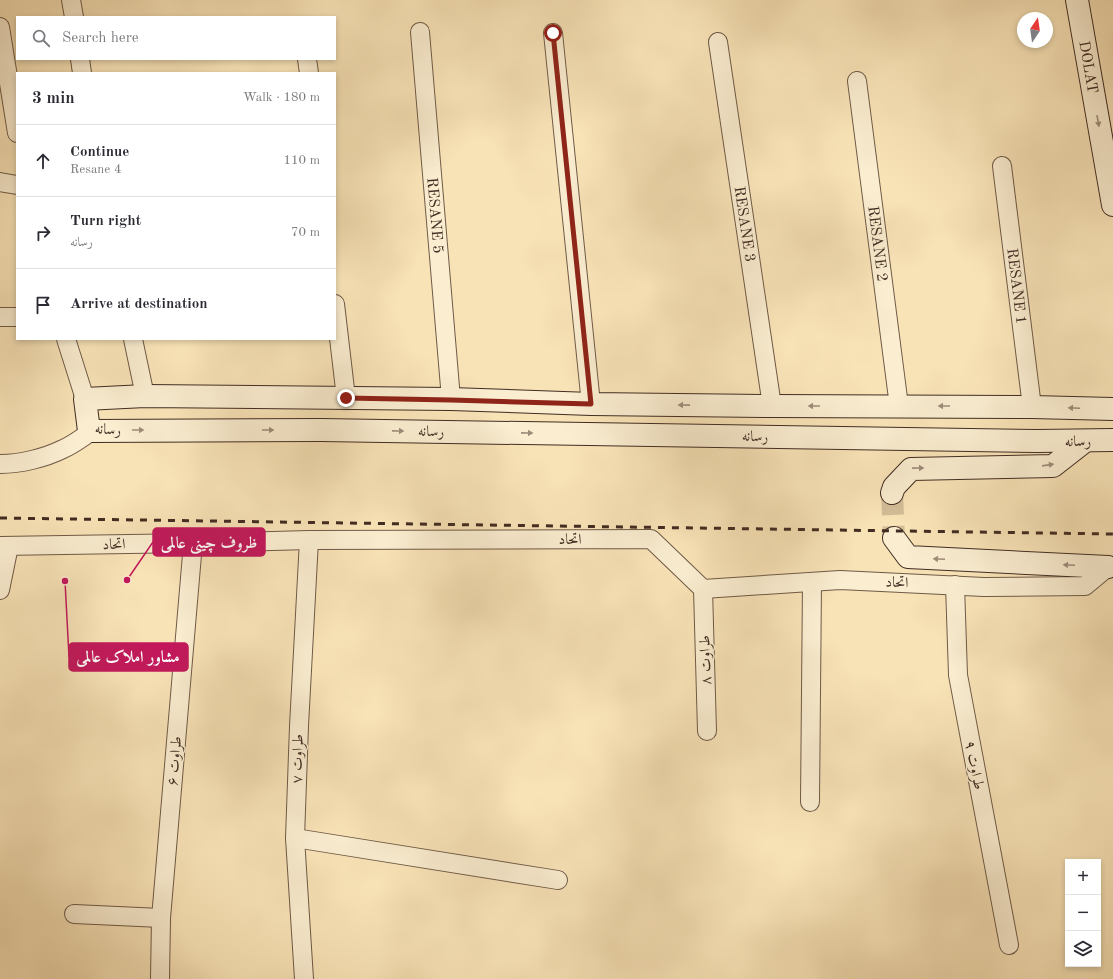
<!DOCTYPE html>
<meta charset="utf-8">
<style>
body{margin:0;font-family:"Old Standard TT",Amiri,serif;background:#f2f2f3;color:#2b2b33}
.controls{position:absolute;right:12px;bottom:12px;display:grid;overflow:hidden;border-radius:0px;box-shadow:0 2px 6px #0003}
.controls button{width:36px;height:36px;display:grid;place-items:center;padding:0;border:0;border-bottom:1px solid #e1e1e2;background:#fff;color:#2b2b33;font:20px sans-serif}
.compass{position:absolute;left:1017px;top:12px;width:36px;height:36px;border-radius:50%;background:#fff;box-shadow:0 2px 6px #0003;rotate:13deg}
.stop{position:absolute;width:12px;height:12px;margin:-9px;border:3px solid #8f2418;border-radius:50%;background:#fff}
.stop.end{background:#8f2418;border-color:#fff;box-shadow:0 1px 4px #0008}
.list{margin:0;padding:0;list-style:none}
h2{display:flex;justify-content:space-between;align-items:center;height:52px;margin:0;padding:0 16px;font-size:17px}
h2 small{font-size:13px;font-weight:400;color:#7c7c81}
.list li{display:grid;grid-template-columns:26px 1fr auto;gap:12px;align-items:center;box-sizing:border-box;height:72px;padding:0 16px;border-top:1px solid #e1e1e2}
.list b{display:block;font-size:15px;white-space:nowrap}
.list p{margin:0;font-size:13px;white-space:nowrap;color:#7c7c81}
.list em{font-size:13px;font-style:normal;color:#7c7c81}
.icon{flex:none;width:22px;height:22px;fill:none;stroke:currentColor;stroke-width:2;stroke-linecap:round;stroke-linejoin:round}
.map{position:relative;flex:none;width:1113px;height:979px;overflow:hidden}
.search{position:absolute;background:#fff;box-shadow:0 2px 6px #0003;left:16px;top:16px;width:320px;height:44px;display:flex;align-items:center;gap:10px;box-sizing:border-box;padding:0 14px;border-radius:0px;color:#7c7c81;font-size:15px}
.panel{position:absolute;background:#fff;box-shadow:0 2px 6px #0003;left:16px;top:72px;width:320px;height:268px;border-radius:0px}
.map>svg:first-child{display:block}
</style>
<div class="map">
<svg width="1113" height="979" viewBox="0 0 1113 979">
<rect width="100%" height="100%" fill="#f8e3b7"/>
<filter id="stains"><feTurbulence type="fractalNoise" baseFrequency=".005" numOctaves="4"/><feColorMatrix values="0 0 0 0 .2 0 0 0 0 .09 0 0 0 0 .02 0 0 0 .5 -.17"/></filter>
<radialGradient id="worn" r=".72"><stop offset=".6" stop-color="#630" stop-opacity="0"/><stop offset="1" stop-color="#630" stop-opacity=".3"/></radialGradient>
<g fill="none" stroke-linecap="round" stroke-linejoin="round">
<!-- secondary-tunnel -->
<path stroke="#d3be99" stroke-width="22" stroke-dasharray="22 11" stroke-linecap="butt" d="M892,493L894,538"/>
<defs>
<g id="street">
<path d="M71,0L74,17"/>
<path d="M0,27L17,133"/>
<path id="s1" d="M420,32L451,399"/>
<path d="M553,33L591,404"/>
<path id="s2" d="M718,42L772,406"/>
<path d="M80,59L82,73"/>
<path d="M307,59L309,73"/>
<path id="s3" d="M857,81L899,406"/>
<path id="s4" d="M1002,166L1032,407"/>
<path d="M0,182L17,185"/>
<path d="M335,304L346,398"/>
<path d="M0,317H17"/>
<path d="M66,339L85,399"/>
<path d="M133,339L145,396"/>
<path d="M0,464C20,464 45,458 63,449C73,445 83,437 92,431"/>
<path d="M0,546L193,543L309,540L651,539L703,589L840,580L984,587L1085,586L1108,567H1113"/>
<path d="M955,585L958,675L1009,945"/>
<path d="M703,589L707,731"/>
<path d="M0,590L9,546"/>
<path d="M810,802L812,582"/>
<path d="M295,838L558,880"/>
<path d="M74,914L161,918"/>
<path d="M160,979L161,918L193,543"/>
<path d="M304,979L295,838L299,726L309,540"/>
</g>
<g id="secondary">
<path id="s5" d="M1077,0L1113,205"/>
<path d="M1113,409L1032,407L772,406L591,404L451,399L145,396L85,399L89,431L321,430L1037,441L1113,440"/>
<path d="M892,493L894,487L911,469L1053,466L1085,441"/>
<path d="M894,538L908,557L1108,567"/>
</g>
</defs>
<!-- street casing -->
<use href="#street" stroke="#6f5a47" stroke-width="20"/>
<!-- secondary casing -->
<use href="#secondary" stroke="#412c22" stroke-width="24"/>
<!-- street -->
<use href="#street" stroke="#faedd0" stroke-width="18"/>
<!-- secondary -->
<use href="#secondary" stroke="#faedd0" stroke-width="22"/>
<!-- rail -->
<path stroke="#412c22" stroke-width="3" stroke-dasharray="7 7" stroke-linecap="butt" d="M0,518L1113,534"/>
</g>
<!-- one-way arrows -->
<defs><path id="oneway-solid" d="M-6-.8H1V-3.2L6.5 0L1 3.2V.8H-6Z"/></defs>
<g fill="#9e8c79">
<use href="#oneway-solid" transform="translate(1098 121) rotate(80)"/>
<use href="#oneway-solid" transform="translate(684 405) rotate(-179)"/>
<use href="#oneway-solid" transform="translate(814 406) rotate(180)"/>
<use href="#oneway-solid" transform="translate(944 406) rotate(-180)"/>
<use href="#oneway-solid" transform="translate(1074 408) rotate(-178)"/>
<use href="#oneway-solid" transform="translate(138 430)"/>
<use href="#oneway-solid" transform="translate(268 430)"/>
<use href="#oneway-solid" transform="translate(398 431) rotate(1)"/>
<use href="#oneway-solid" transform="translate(527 433) rotate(1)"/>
<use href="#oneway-solid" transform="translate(1048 465) rotate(-8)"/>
<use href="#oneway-solid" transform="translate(918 468) rotate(-1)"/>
<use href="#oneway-solid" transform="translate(939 559) rotate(-177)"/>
<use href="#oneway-solid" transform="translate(1069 565) rotate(-177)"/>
</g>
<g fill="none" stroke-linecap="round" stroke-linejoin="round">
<!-- route -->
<path stroke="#8f2418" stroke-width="5" d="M346,398L451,400L591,404L553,33"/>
</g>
<g text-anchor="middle" stroke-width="3" stroke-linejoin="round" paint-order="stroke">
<!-- street labels -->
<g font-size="15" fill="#412c22" stroke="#faedd0">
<text dy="5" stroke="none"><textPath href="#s5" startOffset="68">DOLAT</textPath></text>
<text dy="5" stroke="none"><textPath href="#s1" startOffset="184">RESANE 5</textPath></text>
<text dy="5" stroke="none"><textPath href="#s2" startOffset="184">RESANE 3</textPath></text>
<text dy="5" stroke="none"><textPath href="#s3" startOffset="164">RESANE 2</textPath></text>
<text dy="5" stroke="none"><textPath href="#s4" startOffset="121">RESANE 1</textPath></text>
<text transform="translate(108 429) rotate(4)" y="5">رسانه</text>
<text transform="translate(431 431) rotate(1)" y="5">رسانه</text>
<text transform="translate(755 436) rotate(1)" y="5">رسانه</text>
<text x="1078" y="446">رسانه</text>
<text x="570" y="544">اتحاد</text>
<text transform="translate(114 544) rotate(-1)" y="5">اتحاد</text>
<text transform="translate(897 582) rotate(2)" y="5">اتحاد</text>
<text transform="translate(705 660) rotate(-92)" y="5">طراوت ۸</text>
<text transform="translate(297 759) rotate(-88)" y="5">طراوت ۷</text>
<text transform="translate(174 761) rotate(-85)" y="5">طراوت ۶</text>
<text transform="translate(975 765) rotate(79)" y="5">طراوت ۹</text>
</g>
</g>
<!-- callouts -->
<path fill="none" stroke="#c2185b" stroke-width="1.5" d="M127 580L153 542M65 581L69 657"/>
<g fill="#c2185b" stroke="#faedd0" stroke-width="1.5">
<circle cx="127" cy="580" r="4"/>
<circle cx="65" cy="581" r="4"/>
</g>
<g fill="#c2185b" stroke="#c2185b" stroke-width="1.5">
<rect x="153" y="528" width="112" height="28" rx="4"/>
<rect x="69" y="643" width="119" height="28" rx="4"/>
</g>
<g font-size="16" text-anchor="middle" font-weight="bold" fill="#fff">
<text x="209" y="548">ظروف چینی عالمی</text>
<text x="128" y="662">مشاور املاک عالمی</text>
</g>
<rect width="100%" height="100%" filter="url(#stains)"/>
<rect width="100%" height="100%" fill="url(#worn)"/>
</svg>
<div class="controls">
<button>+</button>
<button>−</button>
<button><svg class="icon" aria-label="layers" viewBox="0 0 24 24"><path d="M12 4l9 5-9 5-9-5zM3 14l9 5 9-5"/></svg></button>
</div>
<svg class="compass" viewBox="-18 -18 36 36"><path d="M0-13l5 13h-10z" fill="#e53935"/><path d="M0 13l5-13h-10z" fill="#7c7c81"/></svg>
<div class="stop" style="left:553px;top:33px"></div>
<div class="stop end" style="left:346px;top:398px"></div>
<div class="search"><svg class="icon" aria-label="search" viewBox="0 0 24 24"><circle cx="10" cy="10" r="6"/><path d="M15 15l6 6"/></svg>Search here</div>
<section class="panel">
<h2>3 min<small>Walk · 180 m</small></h2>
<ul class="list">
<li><svg class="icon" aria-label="ahead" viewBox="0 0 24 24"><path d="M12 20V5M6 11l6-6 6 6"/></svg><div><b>Continue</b><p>Resane 4</p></div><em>110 m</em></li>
<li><svg class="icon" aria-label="right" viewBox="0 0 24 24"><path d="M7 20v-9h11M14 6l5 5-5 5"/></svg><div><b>Turn right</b><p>رسانه</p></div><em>70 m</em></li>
<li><svg class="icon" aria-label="arrive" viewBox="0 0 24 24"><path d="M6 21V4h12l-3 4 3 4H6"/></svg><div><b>Arrive at destination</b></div></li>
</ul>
</section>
</div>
